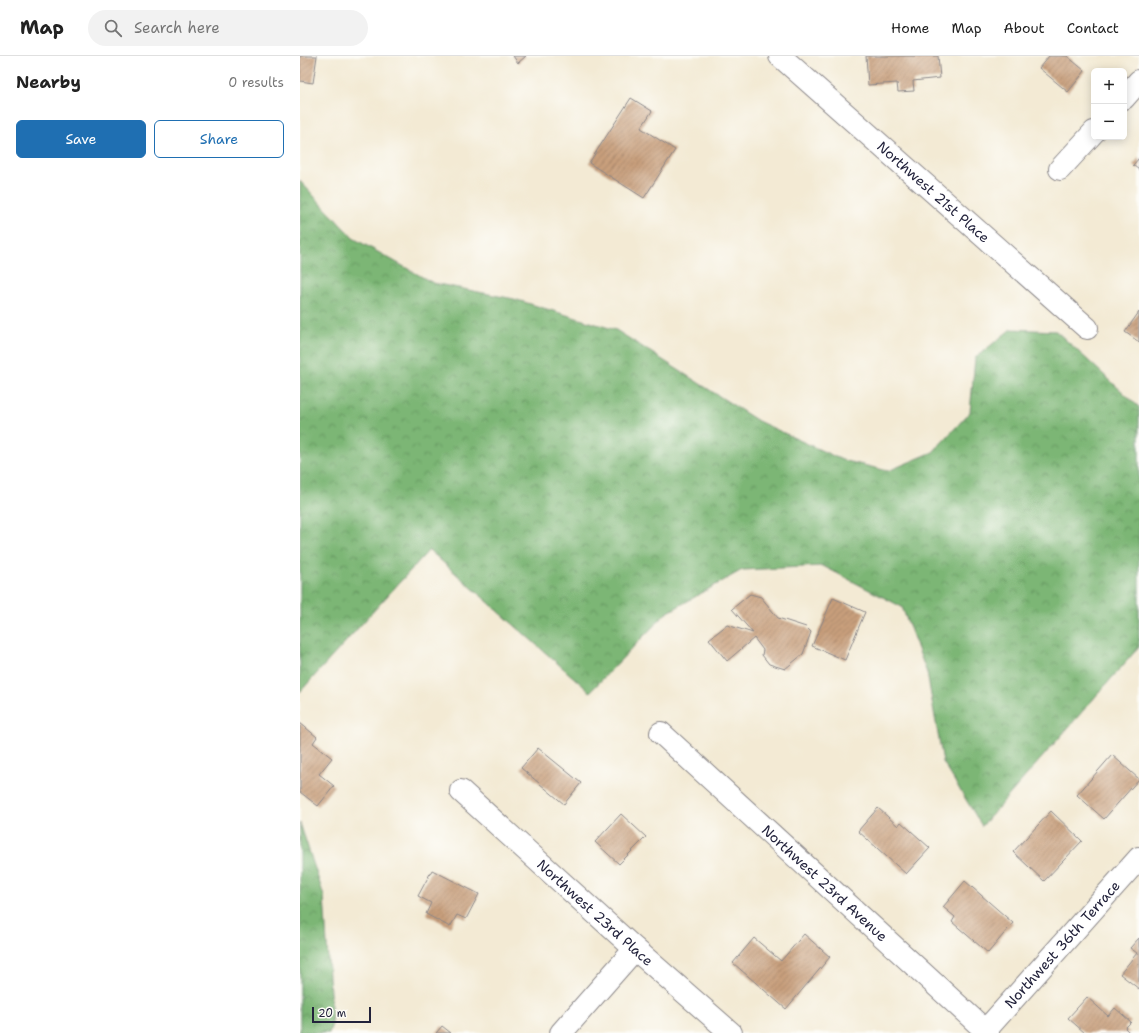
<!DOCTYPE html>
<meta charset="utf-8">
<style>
body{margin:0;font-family:"Shantell Sans",sans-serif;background:#f2f2f2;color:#222}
.controls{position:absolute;right:12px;top:12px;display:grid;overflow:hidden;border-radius:6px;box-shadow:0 2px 10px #0003}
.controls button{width:36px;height:36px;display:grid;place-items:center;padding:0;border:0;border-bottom:1px solid #e0e0e0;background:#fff;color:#222;font:20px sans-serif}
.scale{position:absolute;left:12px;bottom:10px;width:59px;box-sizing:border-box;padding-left:4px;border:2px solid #22223b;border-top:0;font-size:11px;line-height:14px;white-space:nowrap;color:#22223b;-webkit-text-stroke:3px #fdfcf7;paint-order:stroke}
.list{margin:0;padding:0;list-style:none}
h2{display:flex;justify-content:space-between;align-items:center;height:52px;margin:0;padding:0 16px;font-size:17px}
h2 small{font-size:13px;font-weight:400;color:#767676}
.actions{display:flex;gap:8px;padding:12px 16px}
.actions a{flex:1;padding:9px 0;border:1px solid #1f6fb2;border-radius:6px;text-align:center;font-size:14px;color:#1f6fb2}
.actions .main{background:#1f6fb2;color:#fff}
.icon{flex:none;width:22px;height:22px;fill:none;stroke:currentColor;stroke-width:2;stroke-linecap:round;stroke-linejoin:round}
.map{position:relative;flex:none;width:839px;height:977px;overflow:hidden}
header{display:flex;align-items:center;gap:24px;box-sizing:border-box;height:56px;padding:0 20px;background:#fff;border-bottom:1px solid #e0e0e0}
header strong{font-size:19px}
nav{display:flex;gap:22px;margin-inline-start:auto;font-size:14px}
.search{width:280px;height:36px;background:#f2f2f2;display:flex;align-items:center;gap:10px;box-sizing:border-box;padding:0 14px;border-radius:22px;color:#767676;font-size:15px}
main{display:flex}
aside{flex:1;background:#fff}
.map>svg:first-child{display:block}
</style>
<header>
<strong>Map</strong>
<div class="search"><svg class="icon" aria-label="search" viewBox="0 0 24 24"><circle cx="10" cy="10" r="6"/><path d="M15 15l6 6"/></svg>Search here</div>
<nav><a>Home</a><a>Map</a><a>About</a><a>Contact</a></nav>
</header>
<main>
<aside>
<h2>Nearby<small>0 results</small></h2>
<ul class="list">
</ul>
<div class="actions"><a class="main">Save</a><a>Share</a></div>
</aside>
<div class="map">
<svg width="839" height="977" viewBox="0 0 839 977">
<defs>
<pattern id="forest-crowns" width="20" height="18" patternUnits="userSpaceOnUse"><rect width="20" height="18" fill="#7cb674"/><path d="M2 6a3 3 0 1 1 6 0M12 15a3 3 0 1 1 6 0" fill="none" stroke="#659460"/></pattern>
<pattern id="building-hatch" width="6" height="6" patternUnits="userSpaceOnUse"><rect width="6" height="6" fill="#c89f7b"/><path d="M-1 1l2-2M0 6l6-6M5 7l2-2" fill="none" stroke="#a28166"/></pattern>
</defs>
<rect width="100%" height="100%" fill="#fdfcf7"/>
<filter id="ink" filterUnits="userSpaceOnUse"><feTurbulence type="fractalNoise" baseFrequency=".025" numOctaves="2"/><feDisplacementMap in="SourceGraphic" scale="8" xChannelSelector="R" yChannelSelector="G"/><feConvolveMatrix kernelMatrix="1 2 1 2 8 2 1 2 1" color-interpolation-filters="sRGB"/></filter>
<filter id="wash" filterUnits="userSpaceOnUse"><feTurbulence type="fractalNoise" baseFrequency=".012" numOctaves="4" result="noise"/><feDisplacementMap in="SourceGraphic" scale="16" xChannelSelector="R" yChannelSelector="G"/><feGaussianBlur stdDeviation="0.9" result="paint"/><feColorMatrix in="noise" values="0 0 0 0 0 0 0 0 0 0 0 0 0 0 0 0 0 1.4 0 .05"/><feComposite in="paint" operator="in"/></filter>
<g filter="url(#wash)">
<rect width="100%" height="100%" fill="#f3ead4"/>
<!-- forest -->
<g fill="url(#forest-crowns)" stroke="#4f6c58">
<path d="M0,125L53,182L133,227L214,243L316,274L458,365L542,404L588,415L633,396L670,356L675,302L711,273L756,275L839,351V591L682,770L643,706L627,617L602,551L523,510L442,514L365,558L290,636L129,494L0,636Z"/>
<path d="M0,767L24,840L32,968L29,977H0Z"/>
</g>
<g id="blocks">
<!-- building -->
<g fill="url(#building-hatch)">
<path d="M0,0H17L13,27L0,25Z"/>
<path d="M213,0H226L218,7Z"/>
<path d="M566,0H638L640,22L613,25L614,35L598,36L597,27L568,29Z"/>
<path d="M749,0H767L785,15L768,36L739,12Z"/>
<path d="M331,42L352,55L341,72L375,94L344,142L289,107Z"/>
<path d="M839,102V114L833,109Z"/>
<path d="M839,256V286L825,276Z"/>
<path d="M450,538L461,541L478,562L506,571L511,576L503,598L485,613L469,608L462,599L463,594L454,582L427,605L409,583L427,569L453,577L432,553Z"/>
<path d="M533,542L565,556L545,604L512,590Z"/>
<path d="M0,667L17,681L13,687L32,702L19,718L34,730L18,750L0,736Z"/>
<path d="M238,692L281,727L264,748L221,712Z"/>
<path d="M812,699L839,723L804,763L777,739Z"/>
<path d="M578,752L598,770L601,766L630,792L606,818L558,775Z"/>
<path d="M751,755L782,785L744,825L713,796Z"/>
<path d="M321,758L346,781L319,808L295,786Z"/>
<path d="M132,814L179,838L166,863L157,859L150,871L126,858L131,847L118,840Z"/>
<path d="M665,825L713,867L688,897L652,866L655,861L643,851Z"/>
<path d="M504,878L530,901L486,953L433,907L454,882L481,905Z"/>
<path d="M839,882V933L820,918L837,897L830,892Z"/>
<path d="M787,941L808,960L815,952L831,966L825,972L830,977H785L768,962Z"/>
<path d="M142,970L151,977H136Z"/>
</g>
</g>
</g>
<g filter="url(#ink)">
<use href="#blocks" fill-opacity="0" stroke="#8a8688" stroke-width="1"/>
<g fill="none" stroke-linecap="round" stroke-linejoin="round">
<defs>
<g id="minor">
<path id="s1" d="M480,0L787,272"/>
<path d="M824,42L839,25"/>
<path d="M760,113L794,76"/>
<path id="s2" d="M361,677L688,977"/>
<path id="s3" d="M161,735L335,893L431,977"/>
<path id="s4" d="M685,975L839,802"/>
<path d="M261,977L335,893"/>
</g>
</defs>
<!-- minor casing -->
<use href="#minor" stroke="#8a8688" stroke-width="24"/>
<!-- minor -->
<use href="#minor" stroke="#fff" stroke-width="22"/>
</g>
</g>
<g text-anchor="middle" stroke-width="3.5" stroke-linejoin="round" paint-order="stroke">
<!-- street labels -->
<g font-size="14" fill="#22223b" stroke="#fdfcf7">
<text dy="5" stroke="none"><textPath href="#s1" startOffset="205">Northwest 21st Place</textPath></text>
<text dy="5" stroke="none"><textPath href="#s2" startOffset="222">Northwest 23rd Avenue</textPath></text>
<text dy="5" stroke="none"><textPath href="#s3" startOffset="181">Northwest 23rd Place</textPath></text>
<text dy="5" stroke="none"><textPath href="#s4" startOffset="116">Northwest 36th Terrace</textPath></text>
</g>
</g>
</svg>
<div class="controls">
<button>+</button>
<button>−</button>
</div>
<div class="scale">20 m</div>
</div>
</main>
